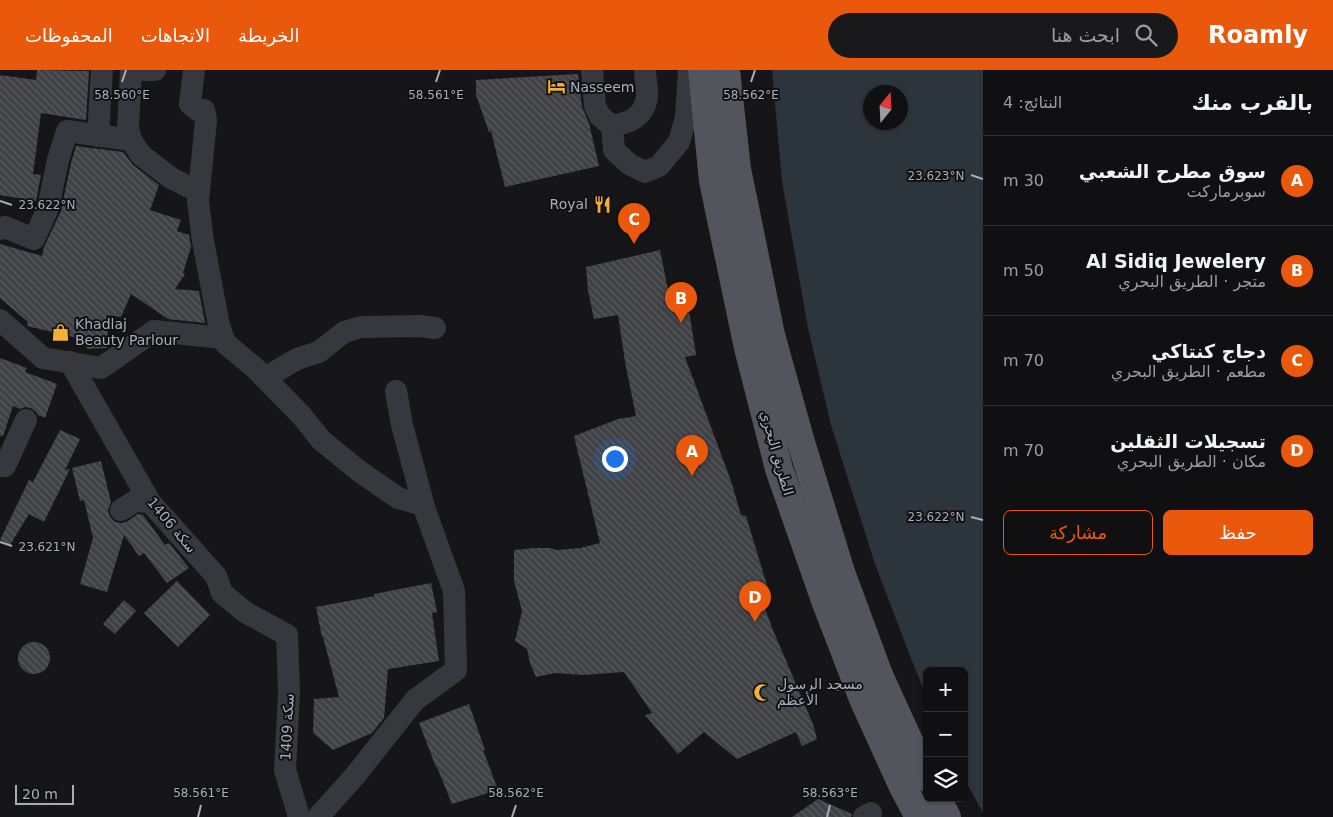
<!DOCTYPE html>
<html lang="ar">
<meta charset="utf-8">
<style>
body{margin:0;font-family:"DejaVu Sans","Noto Sans Arabic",sans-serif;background:#19191b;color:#f1f3f6;direction:rtl}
.controls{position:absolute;right:15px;bottom:15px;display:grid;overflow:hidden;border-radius:8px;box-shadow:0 1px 4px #0004}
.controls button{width:45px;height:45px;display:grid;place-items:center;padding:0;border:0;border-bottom:1px solid #303032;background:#101012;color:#f1f3f6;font:25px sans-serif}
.compass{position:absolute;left:863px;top:15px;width:45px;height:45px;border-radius:50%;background:#101012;box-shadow:0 1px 4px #0004;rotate:18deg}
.scale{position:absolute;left:15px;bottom:12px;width:59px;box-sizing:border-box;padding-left:5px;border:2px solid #a8adb8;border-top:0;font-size:14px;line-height:18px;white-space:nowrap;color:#a8adb8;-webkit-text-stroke:4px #111113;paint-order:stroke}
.you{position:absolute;left:614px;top:388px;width:18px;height:18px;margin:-12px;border:4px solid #fff;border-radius:50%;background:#1a73e8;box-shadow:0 0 0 8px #1a73e833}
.badge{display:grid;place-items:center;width:32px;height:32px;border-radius:50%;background:#ea580c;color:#fff;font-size:16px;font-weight:700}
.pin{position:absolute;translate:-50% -41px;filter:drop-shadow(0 1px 2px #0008)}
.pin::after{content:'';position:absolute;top:26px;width:18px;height:15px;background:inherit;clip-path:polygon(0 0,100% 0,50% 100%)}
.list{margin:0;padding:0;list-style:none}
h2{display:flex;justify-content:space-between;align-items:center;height:65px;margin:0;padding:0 20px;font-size:21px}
h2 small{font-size:16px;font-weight:400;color:#9c9d9f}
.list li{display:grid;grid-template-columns:32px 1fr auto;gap:15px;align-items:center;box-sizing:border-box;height:90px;padding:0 20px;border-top:1px solid #303032}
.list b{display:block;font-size:19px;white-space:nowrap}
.list p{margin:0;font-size:16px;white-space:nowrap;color:#9c9d9f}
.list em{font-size:16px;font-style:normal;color:#9c9d9f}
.actions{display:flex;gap:10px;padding:15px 20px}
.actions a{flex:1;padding:11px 0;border:1px solid #ea580c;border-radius:8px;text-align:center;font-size:18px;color:#ea580c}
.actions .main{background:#ea580c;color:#fff}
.icon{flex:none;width:28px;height:28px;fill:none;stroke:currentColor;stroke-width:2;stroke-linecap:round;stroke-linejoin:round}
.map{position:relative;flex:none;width:983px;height:747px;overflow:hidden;direction:ltr}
header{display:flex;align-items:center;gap:30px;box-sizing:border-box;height:70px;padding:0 25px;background:#ea580c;color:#fff}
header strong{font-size:24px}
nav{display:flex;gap:28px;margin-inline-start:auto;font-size:18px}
.search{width:350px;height:45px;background:#19191b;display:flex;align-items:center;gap:12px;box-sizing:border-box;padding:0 18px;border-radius:28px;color:#9c9d9f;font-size:19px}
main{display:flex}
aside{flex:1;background:#101012}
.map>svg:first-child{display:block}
</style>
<header>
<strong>Roamly</strong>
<div class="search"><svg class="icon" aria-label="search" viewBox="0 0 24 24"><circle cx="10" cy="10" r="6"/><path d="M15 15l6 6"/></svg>ابحث هنا</div>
<nav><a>الخريطة</a><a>الاتجاهات</a><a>المحفوظات</a></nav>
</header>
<main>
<aside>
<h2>بالقرب منك<small>النتائج: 4</small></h2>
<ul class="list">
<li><span class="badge">A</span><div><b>سوق مطرح الشعبي</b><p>سوبرماركت</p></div><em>30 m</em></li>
<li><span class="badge">B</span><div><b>Al Sidiq Jewelery</b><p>متجر · الطريق البحري</p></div><em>50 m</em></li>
<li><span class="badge">C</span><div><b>دجاج كنتاكي</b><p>مطعم · الطريق البحري</p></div><em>70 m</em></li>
<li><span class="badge">D</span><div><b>تسجيلات الثقلين</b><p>مكان · الطريق البحري</p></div><em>70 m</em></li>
</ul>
<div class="actions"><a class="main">حفظ</a><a>مشاركة</a></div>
</aside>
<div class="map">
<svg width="983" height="747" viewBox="0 0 983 747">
<defs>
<pattern id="building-back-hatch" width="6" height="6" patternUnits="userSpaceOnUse" patternTransform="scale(1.25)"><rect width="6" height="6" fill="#404145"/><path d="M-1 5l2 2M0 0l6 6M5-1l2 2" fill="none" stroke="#595a5e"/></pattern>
</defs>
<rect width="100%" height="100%" fill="#161618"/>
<!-- water -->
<path fill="#2c353c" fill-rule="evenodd" d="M772,0H983V743L964,708V601H927V627L912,591L874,491L831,355L808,258L782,111ZM871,22H901V52H871Z"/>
<!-- building -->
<g fill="url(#building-back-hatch)">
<path d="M37,0L89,1L86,50L41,43L33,104L41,105L36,131L0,125V5L36,10Z"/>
<path d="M578,4L582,37L589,53L599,96L505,117L491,61L489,62L476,25V10Z"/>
<path d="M76,76L123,82L133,95L159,115L150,140L181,150L177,161L189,165L191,177L183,203L185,204L175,219L199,221L205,253L168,249L131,224L121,247L107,245L108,277L106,278L87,279L86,270L27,256L28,252L0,228V174L42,186L44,177L61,141L71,93Z"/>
<path d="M660,180L671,235L688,234L696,285L685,287L731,411L741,445L746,446L769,522L760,525L773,560L813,654L817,669L802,676L796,662L737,689L704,662L678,684L645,645L652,643L624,602L583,605L555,603L536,607L530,593L527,579L515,571L522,541L514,511V480L535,478H550L557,480L580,478L600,473L574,366L618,349L636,346L625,292L618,245L594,249L588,221L586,197Z"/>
<path d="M0,288L27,298L25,302L57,314L45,348L38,345L36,342L31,338L25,337L20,339L13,336L3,366H0Z"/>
<path d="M60,360L80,369L65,400L70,399L44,452L29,444L10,475L0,470L29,410L33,412Z"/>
<path d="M101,391L111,432L108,440L110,447L115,452L122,453L128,451L138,444L143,445L165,475L169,473L189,498L167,513L144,483L139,486L124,465L107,522L80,514L93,468L84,430L80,431L72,398Z"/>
<path d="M177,511L210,545L178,577L144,543Z"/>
<path d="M431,513L437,542L432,543L439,591L388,599L384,648L372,663L333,680L313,663L314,629L339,627L323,567H322L316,537L375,526L374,524Z"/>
<path d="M124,530L136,541L115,564L103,554Z"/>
<circle cx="34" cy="588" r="16"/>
<path d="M469,634L485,680H483L498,720L452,734L437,697H436L419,653Z"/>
<path d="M818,729L852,744L851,747H792Z"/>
</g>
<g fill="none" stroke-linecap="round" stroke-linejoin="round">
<!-- minor -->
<g stroke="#37383d" stroke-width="22">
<path d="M144,0H155"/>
<path d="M194,0L190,34L197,40H204L205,44L206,51L198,131L203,171L219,255L225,273L255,298L302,346L321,370L359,401L398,428L423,435"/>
<path d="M592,0L595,36L600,46L612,56C629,53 643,48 647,28C648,20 645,9 645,0"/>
<path d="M612,56L614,80L629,94L645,102L659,96L679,72L686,47L689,0"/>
<path d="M98,66L102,0"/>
<path d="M131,70L128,58L131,0"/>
<path d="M0,159L5,157L34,169L48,138L58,90L67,61L131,70L141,85L171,108L199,122"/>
<path d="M0,250L43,288L101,298L154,261L223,268"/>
<path d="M70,292L150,432L216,506L222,523L245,542L287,565L289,622L285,700L299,747"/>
<path d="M265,308L297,289L319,282L344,262L361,257L421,256L435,258"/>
<path d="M0,396H5L26,350"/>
<path d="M121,440L135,431L150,432"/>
<path d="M318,747L354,707L415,630L456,600L454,521L425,440L402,355L396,321"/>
<path d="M864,747L871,743"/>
</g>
<!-- major -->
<g stroke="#53555c" stroke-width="28">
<path d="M702,0L713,111L748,278L779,399L826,533L863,629L903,717L919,747"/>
<path d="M726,0L737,99L771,265L800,369L841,502L879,605L915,684L927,708"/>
<path d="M937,728L947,747"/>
</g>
</g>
<!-- ticks -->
<path fill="none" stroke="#a8adb8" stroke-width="2" d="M122,12L126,0M436,12L440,0M751,12L755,0M971,105L983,109M0,131L12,135M971,447L983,450M0,472L12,476M198,747L201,735M512,747L516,735M827,747L830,735"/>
<!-- icons -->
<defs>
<symbol id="hotel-bare" viewBox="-9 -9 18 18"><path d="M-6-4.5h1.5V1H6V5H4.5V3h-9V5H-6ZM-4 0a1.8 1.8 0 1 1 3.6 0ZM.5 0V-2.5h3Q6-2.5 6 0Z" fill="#f2b134" stroke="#111113" stroke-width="2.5" paint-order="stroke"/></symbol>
<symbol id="restaurant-bare" viewBox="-9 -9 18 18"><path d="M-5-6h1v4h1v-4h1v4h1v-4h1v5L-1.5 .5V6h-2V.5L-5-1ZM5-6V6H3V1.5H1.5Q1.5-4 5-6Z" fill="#f2b134" stroke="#111113" stroke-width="2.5" paint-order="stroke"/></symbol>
<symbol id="shop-bare" viewBox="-9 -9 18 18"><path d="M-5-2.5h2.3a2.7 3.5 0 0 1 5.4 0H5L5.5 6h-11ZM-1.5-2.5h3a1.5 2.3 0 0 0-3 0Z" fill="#f2b134" stroke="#111113" stroke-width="2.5" paint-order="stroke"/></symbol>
<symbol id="mosque-bare" viewBox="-9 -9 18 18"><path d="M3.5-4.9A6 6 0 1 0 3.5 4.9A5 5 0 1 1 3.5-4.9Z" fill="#f2b134" stroke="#111113" stroke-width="2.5" paint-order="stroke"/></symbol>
</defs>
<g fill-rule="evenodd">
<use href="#hotel-bare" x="544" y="4" width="25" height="25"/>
<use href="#restaurant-bare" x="590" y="122" width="25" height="25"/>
<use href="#shop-bare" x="48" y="250" width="25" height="25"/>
<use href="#mosque-bare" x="750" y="610" width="25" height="25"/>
</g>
<g text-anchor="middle" stroke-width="4" stroke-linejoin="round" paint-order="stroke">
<!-- poi labels -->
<g font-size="14" fill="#a8adb8" stroke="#111113" text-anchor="start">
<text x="570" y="22">Nasseem</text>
<text x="588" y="139" text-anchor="end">Royal</text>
<text x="75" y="259">Khadlaj<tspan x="75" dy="16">Beauty Parlour</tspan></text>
<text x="777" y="619">مسجد الرسول<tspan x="777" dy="16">الأعظم</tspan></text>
</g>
<!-- street labels -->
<g font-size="14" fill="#a8adb8" stroke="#111113">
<text transform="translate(777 383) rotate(74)" y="5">الطريق البحري</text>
<text transform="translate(172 455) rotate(50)" y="5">1406 سكة</text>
<text transform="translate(287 657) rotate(-87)" y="5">1409 سكة</text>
</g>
</g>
<g font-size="12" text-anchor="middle" fill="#a8adb8" stroke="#111113" stroke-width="4" stroke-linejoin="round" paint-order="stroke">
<text x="122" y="29">58.560°E</text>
<text x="436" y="29">58.561°E</text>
<text x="751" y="29">58.562°E</text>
<text x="936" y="110">23.623°N</text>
<text x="47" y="139">23.622°N</text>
<text x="936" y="451">23.622°N</text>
<text x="47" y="481">23.621°N</text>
<text x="516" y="727">58.562°E</text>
<text x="830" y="727">58.563°E</text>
<text x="201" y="727">58.561°E</text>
</g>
</svg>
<div class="controls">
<button>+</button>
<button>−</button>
<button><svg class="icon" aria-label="layers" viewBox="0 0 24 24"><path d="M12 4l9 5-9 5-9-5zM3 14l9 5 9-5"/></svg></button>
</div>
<svg class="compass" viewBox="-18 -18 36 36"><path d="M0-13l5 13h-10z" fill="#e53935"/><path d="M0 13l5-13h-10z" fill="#9c9d9f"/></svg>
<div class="scale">20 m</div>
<div class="you"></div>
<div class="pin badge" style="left:692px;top:406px">A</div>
<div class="pin badge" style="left:681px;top:253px">B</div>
<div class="pin badge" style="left:634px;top:174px">C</div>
<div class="pin badge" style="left:755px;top:552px">D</div>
</div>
</main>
